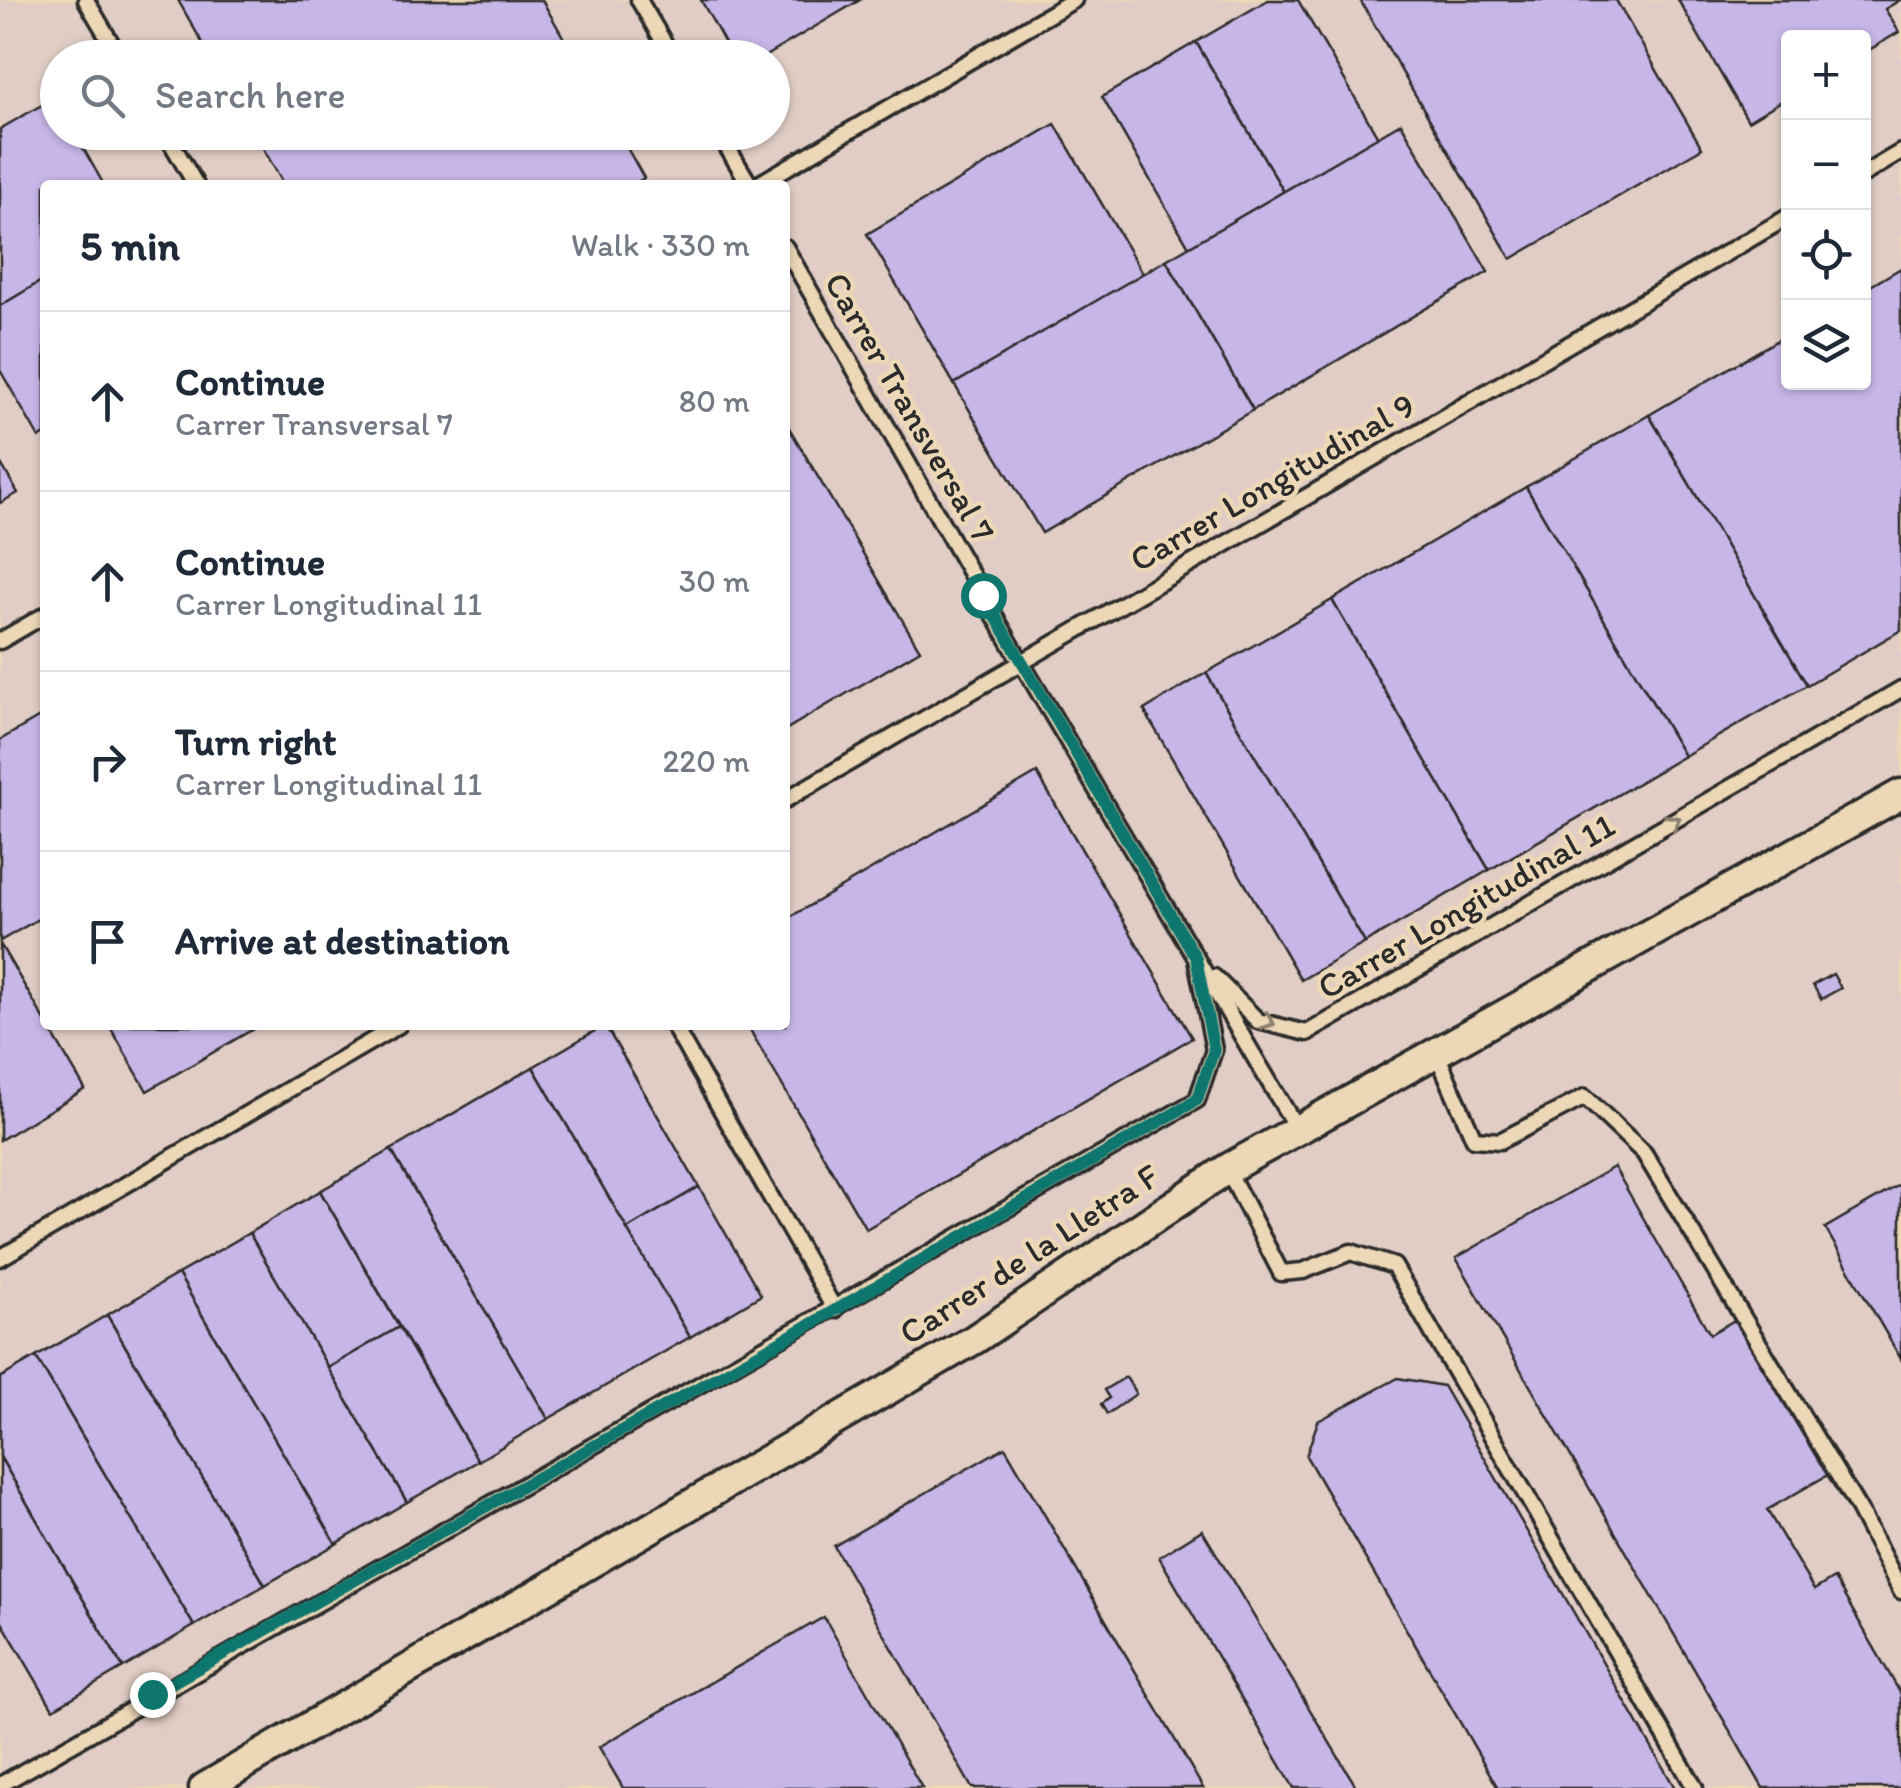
<!DOCTYPE html>
<meta charset="utf-8">
<style>
body{margin:0;font-family:Itim,sans-serif;background:#f2f2f3;color:#1f2937}
.controls{position:absolute;right:30px;top:30px;display:grid;overflow:hidden;border-radius:10px;box-shadow:0 2px 8px #0004}
.controls button{width:90px;height:90px;display:grid;place-items:center;padding:0;border:0;border-bottom:2px solid #e0e1e3;background:#fff;color:#1f2937;font:50px sans-serif}
.stop{position:absolute;width:30px;height:30px;margin:-22px;border:8px solid #0f766e;border-radius:50%;background:#fff}
.stop.end{background:#0f766e;border-color:#fff;box-shadow:0 2px 10px #0008}
.list{margin:0;padding:0;list-style:none}
h2{display:flex;justify-content:space-between;align-items:center;height:130px;margin:0;padding:0 40px;font-size:42px}
h2 small{font-size:32px;font-weight:400;color:#747a83}
.list li{display:grid;grid-template-columns:65px 1fr auto;gap:30px;align-items:center;box-sizing:border-box;height:180px;padding:0 40px;border-top:2px solid #e0e1e3}
.list b{display:block;font-size:38px;white-space:nowrap}
.list p{margin:0;font-size:32px;white-space:nowrap;color:#747a83}
.list em{font-size:32px;font-style:normal;color:#747a83}
.icon{flex:none;width:55px;height:55px;fill:none;stroke:currentColor;stroke-width:2;stroke-linecap:round;stroke-linejoin:round}
.map{position:relative;flex:none;width:1901px;height:1788px;overflow:hidden}
.search{position:absolute;background:#fff;box-shadow:0 2px 8px #0004;left:40px;top:40px;width:750px;height:110px;display:flex;align-items:center;gap:25px;box-sizing:border-box;padding:0 35px;border-radius:55px;color:#747a83;font-size:38px}
.panel{position:absolute;background:#fff;box-shadow:0 2px 8px #0004;left:40px;top:180px;width:750px;height:850px;border-radius:10px}
.map>svg:first-child{display:block}
</style>
<div class="map">
<svg width="1901" height="1788" viewBox="0 0 1901 1788">
<rect width="100%" height="100%" fill="#ecd7b6"/>
<filter id="ink" filterUnits="userSpaceOnUse"><feTurbulence type="fractalNoise" baseFrequency=".01" numOctaves="2"/><feDisplacementMap in="SourceGraphic" scale="20" xChannelSelector="R" yChannelSelector="G"/><feConvolveMatrix kernelMatrix="1 2 1 2 8 2 1 2 1" color-interpolation-filters="sRGB"/></filter>
<g filter="url(#ink)">
<!-- built -->
<path fill="#e1cdc5" fill-rule="evenodd" d="M0,0H1901V1788H0ZM1788,38H1864V382H1788ZM58,58H772V132H58ZM45,185H785V1025H45Z"/>
<!-- building -->
<g fill="#c7b7e8" stroke="#2b2b2b" stroke-width="2.5">
<path d="M178,0H542L575,58H211Z"/>
<path d="M701,0H860L762,58H733Z"/>
<path d="M1268,0H1298L1378,137L1284,192L1196,42Z"/>
<path d="M1360,0H1616L1702,148L1511,259Z"/>
<path d="M1678,0H1900L1885,9L1899,32L1864,53V38H1788V97L1748,121Z"/>
<path d="M1196,42L1284,192L1189,247L1102,97Z"/>
<path d="M54,98L58,132H74L104,185H45V279L0,306V129Z"/>
<path d="M1401,123L1488,272L1253,410L1166,260Z"/>
<path d="M1055,124L1143,274L954,384L867,234Z"/>
<path d="M254,132H618L644,178L632,185H284Z"/>
<path d="M1166,260L1253,410L1042,533L954,384Z"/>
<path d="M1901,268V630L1807,685L1649,415L1788,334V382H1864V290Z"/>
<path d="M45,279V434L39,438L0,370V306Z"/>
<path d="M1649,415L1807,685L1684,756L1526,487Z"/>
<path d="M785,421L920,650L785,730Z"/>
<path d="M0,462L18,493L0,503Z"/>
<path d="M1526,487L1684,756L1489,870L1332,600Z"/>
<path d="M1332,600L1489,870L1365,943L1206,673Z"/>
<path d="M1206,673L1365,943L1301,980L1144,710Z"/>
<path d="M45,714V915L0,941V740Z"/>
<path d="M1037,773L1192,1038L866,1229L747,1025H785V920Z"/>
<path d="M0,944L85,1089L0,1140Z"/>
<path d="M1833,974L1841,988L1821,999L1813,985Z"/>
<path d="M109,1025H260L147,1091Z"/>
<path d="M605,1025L699,1187L627,1229L533,1067Z"/>
<path d="M533,1067L690,1337L548,1419L391,1150Z"/>
<path d="M391,1150L548,1419L478,1461L320,1191Z"/>
<path d="M1614,1167L1710,1334L1740,1317L1831,1473L1767,1510L1814,1590L1834,1578L1901,1694V1788H1763L1456,1258Z"/>
<path d="M1901,1184V1359L1825,1228Z"/>
<path d="M699,1187L761,1295L690,1337L627,1229Z"/>
<path d="M320,1191L399,1327L328,1368L249,1233Z"/>
<path d="M249,1233L407,1502L336,1544L178,1274Z"/>
<path d="M178,1274L336,1544L265,1585L107,1315Z"/>
<path d="M107,1315L265,1585L194,1626L36,1357Z"/>
<path d="M399,1327L478,1461L407,1502L328,1368Z"/>
<path d="M36,1357L194,1626L123,1668L0,1457V1378Z"/>
<path d="M1126,1377L1136,1394L1107,1414L1101,1404L1109,1398L1104,1390Z"/>
<path d="M1398,1378L1443,1386L1675,1788H1498L1306,1456L1318,1421Z"/>
<path d="M1005,1447L1047,1519L1203,1788H972L834,1546Z"/>
<path d="M0,1457L123,1668L53,1709L0,1619Z"/>
<path d="M1202,1530L1357,1788H1294L1159,1557Z"/>
<path d="M824,1617L922,1788H623L599,1747Z"/>
</g>
<g fill="none" stroke-linecap="round" stroke-linejoin="round">
<defs>
<g id="service">
<path d="M86,0L120,58"/>
<path d="M639,0L673,58"/>
<path d="M165,132L196,185"/>
<path d="M718,132L750,185"/>
<path d="M1864,174L1901,152"/>
<path d="M757,185L1074,0"/>
<path d="M785,247L1021,662L1297,1129"/>
<path d="M0,641L45,615"/>
<path d="M785,800L1788,217"/>
<path d="M1214,977L1258,1021L1307,1033L1901,689"/>
<path d="M673,1025L835,1310"/>
<path d="M1436,1052L1474,1139L1500,1141L1585,1097L1644,1153L1858,1508L1901,1591"/>
<path d="M1227,1169L1281,1273L1303,1271L1351,1252L1394,1266L1695,1788"/>
<path d="M0,1258L399,1025"/>
<path d="M0,1785L1197,1100L1214,1050L1196,958"/>
</g>
<path id="minor" d="M204,1788L975,1339L1227,1169L1901,794"/>
</defs>
<!-- service casing -->
<use href="#service" stroke="#2b2b2b" stroke-width="21"/>
<!-- minor casing -->
<use href="#minor" stroke="#2b2b2b" stroke-width="35"/>
<!-- service -->
<use href="#service" stroke="#ecd7b6" stroke-width="14"/>
<!-- minor -->
<use href="#minor" stroke="#ecd7b6" stroke-width="28"/>
</g>
<!-- one-way arrows -->
<defs><path id="oneway-chevron" d="M-2-3.5L2.5 0L-2 3.5" fill="none" stroke-width="1.6" stroke-linecap="round" stroke-linejoin="round" transform="scale(2.5)"/></defs>
<g stroke="#8c8170">
<use href="#oneway-chevron" transform="translate(1674 821) rotate(-30)"/>
<use href="#oneway-chevron" transform="translate(1268 1022) rotate(21)"/>
</g>
</g>
<g fill="none" stroke-linecap="round" stroke-linejoin="round" filter="url(#ink)">
<!-- route -->
<path stroke="#0f766e" stroke-width="12" d="M152,1694L806,1327L1197,1100L1214,1050L1196,958L983,595"/>
</g>
<g text-anchor="middle" stroke-width="9" stroke-linejoin="round" paint-order="stroke">
<!-- street labels -->
<g font-size="35" fill="#2b2b2b" stroke="#ecd7b6">
<text transform="translate(910 407) rotate(60)" y="12">Carrer Transversal 7</text>
<text transform="translate(1272 482) rotate(-30)" y="12">Carrer Longitudinal 9</text>
<text transform="translate(1466 906) rotate(-30)" y="12">Carrer Longitudinal 11</text>
<text transform="translate(1029 1254) rotate(-33)" y="12">Carrer de la Lletra F</text>
</g>
</g>
</svg>
<div class="controls">
<button>+</button>
<button>−</button>
<button><svg class="icon" aria-label="locate" viewBox="0 0 24 24"><circle cx="12" cy="12" r="6"/><path d="M12 2v4M12 18v4M2 12h4M18 12h4"/></svg></button>
<button><svg class="icon" aria-label="layers" viewBox="0 0 24 24"><path d="M12 4l9 5-9 5-9-5zM3 14l9 5 9-5"/></svg></button>
</div>
<div class="stop" style="left:983px;top:595px"></div>
<div class="stop end" style="left:152px;top:1694px"></div>
<div class="search"><svg class="icon" aria-label="search" viewBox="0 0 24 24"><circle cx="10" cy="10" r="6"/><path d="M15 15l6 6"/></svg>Search here</div>
<section class="panel">
<h2>5 min<small>Walk · 330 m</small></h2>
<ul class="list">
<li><svg class="icon" aria-label="ahead" viewBox="0 0 24 24"><path d="M12 20V5M6 11l6-6 6 6"/></svg><div><b>Continue</b><p>Carrer Transversal 7</p></div><em>80 m</em></li>
<li><svg class="icon" aria-label="ahead" viewBox="0 0 24 24"><path d="M12 20V5M6 11l6-6 6 6"/></svg><div><b>Continue</b><p>Carrer Longitudinal 11</p></div><em>30 m</em></li>
<li><svg class="icon" aria-label="right" viewBox="0 0 24 24"><path d="M7 20v-9h11M14 6l5 5-5 5"/></svg><div><b>Turn right</b><p>Carrer Longitudinal 11</p></div><em>220 m</em></li>
<li><svg class="icon" aria-label="arrive" viewBox="0 0 24 24"><path d="M6 21V4h12l-3 4 3 4H6"/></svg><div><b>Arrive at destination</b></div></li>
</ul>
</section>
</div>
